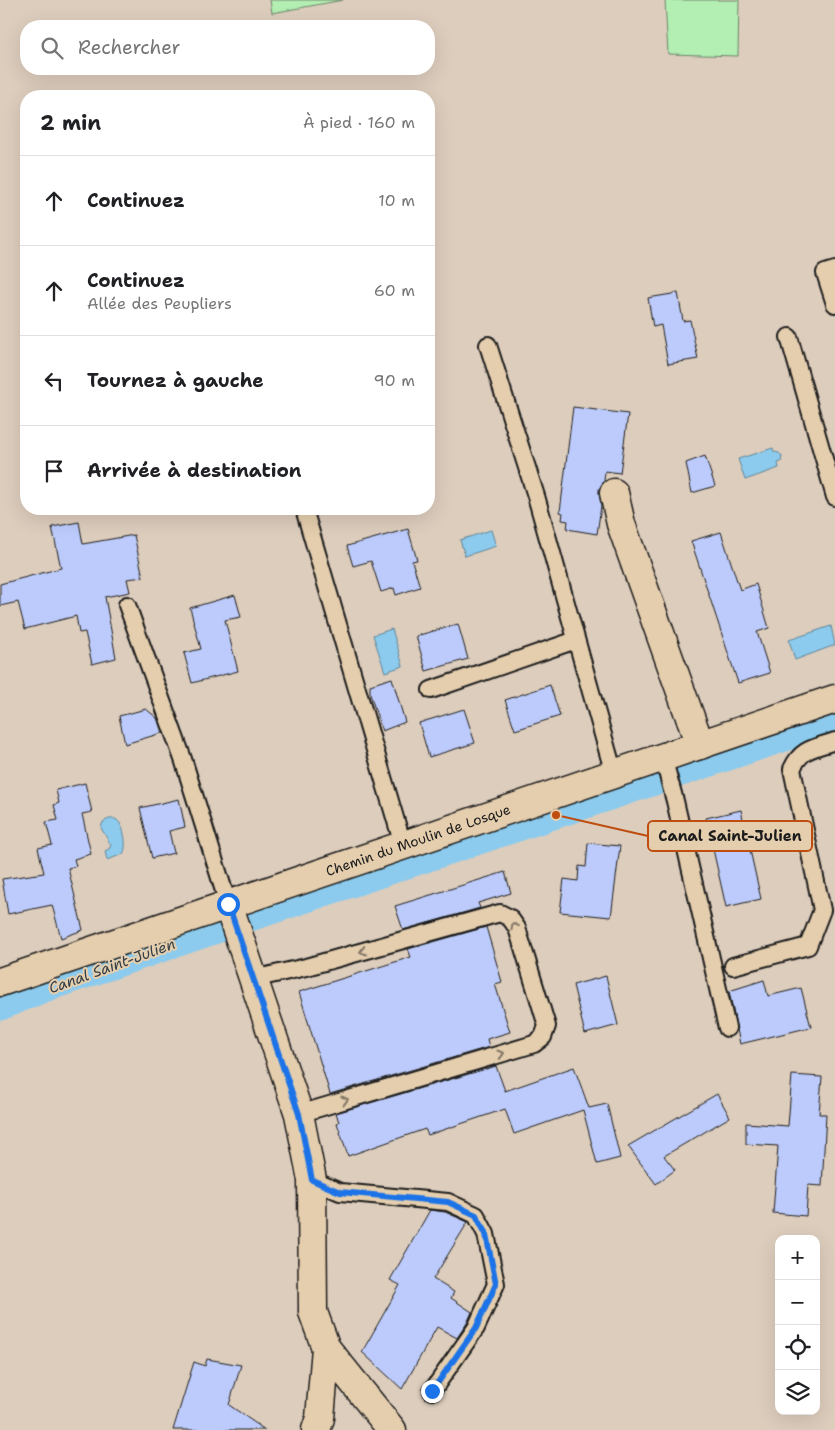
<!DOCTYPE html>
<html lang="fr">
<meta charset="utf-8">
<style>
body{margin:0;font-family:"Shantell Sans",sans-serif;background:#f2f2f2;color:#202124}
.controls{position:absolute;right:15px;bottom:15px;display:grid;overflow:hidden;border-radius:10px;box-shadow:0 5px 20px #0002}
.controls button{width:45px;height:45px;display:grid;place-items:center;padding:0;border:0;border-bottom:1px solid #e0e0e0;background:#fff;color:#202124;font:25px sans-serif}
.stop{position:absolute;width:15px;height:15px;margin:-11px;border:4px solid #1a73e8;border-radius:50%;background:#fff}
.stop.end{background:#1a73e8;border-color:#fff;box-shadow:0 1px 5px #0008}
.list{margin:0;padding:0;list-style:none}
h2{display:flex;justify-content:space-between;align-items:center;height:65px;margin:0;padding:0 20px;font-size:21px}
h2 small{font-size:16px;font-weight:400;color:#757577}
.list li{display:grid;grid-template-columns:32px 1fr auto;gap:15px;align-items:center;box-sizing:border-box;height:90px;padding:0 20px;border-top:1px solid #e0e0e0}
.list b{display:block;font-size:19px;white-space:nowrap}
.list p{margin:0;font-size:16px;white-space:nowrap;color:#757577}
.list em{font-size:16px;font-style:normal;color:#757577}
.icon{flex:none;width:28px;height:28px;fill:none;stroke:currentColor;stroke-width:2;stroke-linecap:round;stroke-linejoin:round}
.map{position:relative;flex:none;width:835px;height:1430px;overflow:hidden}
.search{position:absolute;background:#fff;box-shadow:0 5px 20px #0002;left:20px;top:20px;width:415px;height:55px;display:flex;align-items:center;gap:12px;box-sizing:border-box;padding:0 18px;border-radius:20px;color:#757577;font-size:19px}
.panel{position:absolute;background:#fff;box-shadow:0 5px 20px #0002;left:20px;top:90px;width:415px;height:425px;border-radius:20px}
.map>svg:first-child{display:block}
</style>
<div class="map">
<svg width="835" height="1430" viewBox="0 0 835 1430">
<rect width="100%" height="100%" fill="#ddcdbd"/>
<filter id="ink" filterUnits="userSpaceOnUse"><feTurbulence type="fractalNoise" baseFrequency=".02" numOctaves="2"/><feDisplacementMap in="SourceGraphic" scale="10" xChannelSelector="R" yChannelSelector="G"/><feConvolveMatrix kernelMatrix="1 2 1 2 8 2 1 2 1" color-interpolation-filters="sRGB"/></filter>
<g filter="url(#ink)">
<!-- green -->
<g fill="#b3eeb3" stroke="#688568">
<path d="M270,0H343L272,13Z"/>
<path d="M665,0H739L738,56L668,54Z"/>
</g>
<!-- water -->
<g fill="#8ccbed" stroke="#5f8599">
<path d="M773,448L774,452L779,453L782,456L781,462L778,463L779,468L745,480L738,459Z"/>
<path d="M491,530L496,546L465,556L460,540Z"/>
<path d="M831,626L835,645L795,660L789,640Z"/>
<path d="M392,629L403,666L385,672L373,635Z"/>
<path d="M109,819C113,819 114,818 117,820C124,825 128,847 123,854L107,860L105,851L109,849L111,845L101,828L103,822Z"/>
</g>
<g fill="none" stroke-linecap="round" stroke-linejoin="round">
<!-- canal -->
<g stroke="#8ccbed" stroke-width="29">
<path d="M247,918L835,720"/>
<path d="M0,1006L41,989L225,926"/>
</g>
</g>
<!-- building -->
<g fill="#bccbfb" stroke="#1c1c1c">
<path d="M678,293L683,321L690,320L698,359L668,364L661,325L653,327L648,298Z"/>
<path d="M573,407L628,414L620,473L605,471L604,481L599,489L601,506L597,534L567,529L568,521L562,520L563,513L560,512Z"/>
<path d="M705,456L715,486L692,493L686,463Z"/>
<path d="M79,522L83,544L134,535L143,577L127,579L130,592L105,597L116,658L92,664L85,632L79,633L76,616L25,629L18,602L0,606V584L61,568L52,527Z"/>
<path d="M408,529L417,560L412,561L420,587L396,595L394,588L381,592L371,561L353,566L347,546Z"/>
<path d="M721,532L740,590L756,584L769,628L757,632L770,673L738,683L691,541Z"/>
<path d="M235,595L241,617L225,620L238,671L192,683L184,653L201,649L190,608Z"/>
<path d="M458,624L468,659L426,671L416,636Z"/>
<path d="M392,678L405,722L382,731L370,694V685Z"/>
<path d="M550,685L560,716L515,730L505,700Z"/>
<path d="M146,709L157,718L162,733L125,744L119,716Z"/>
<path d="M464,709L475,743L429,757L419,723Z"/>
<path d="M85,783L92,812L82,814L91,854L74,859L76,866L68,868L83,930L61,938L52,905L8,914L2,879L44,873L38,848L52,845L46,822L58,820L54,805L59,803L56,790Z"/>
<path d="M179,799L185,827L169,831L174,853L152,858L140,808Z"/>
<path d="M741,810L761,899L726,907L706,818Z"/>
<path d="M588,843L620,846L611,917L560,912L564,879L578,881L579,866L586,867Z"/>
<path d="M505,872L511,893L478,903L480,908L403,930L395,906Z"/>
<path d="M486,927L502,982L495,984L510,1032L487,1039L489,1047L330,1094L299,992L411,957L408,949Z"/>
<path d="M606,976L618,1025L585,1034L573,985Z"/>
<path d="M764,980L768,996L801,988L811,1027L740,1044L729,991Z"/>
<path d="M496,1066L505,1091L574,1067L589,1108L607,1104L620,1158L597,1164L583,1110L514,1134L505,1109L428,1135L425,1129L348,1156L337,1123L339,1122L336,1113Z"/>
<path d="M792,1075L822,1077L819,1114H826L822,1186L808,1185L806,1216L773,1213L778,1146L746,1144V1123L788,1126Z"/>
<path d="M717,1094L730,1117L664,1156L675,1170L656,1184L628,1146Z"/>
<path d="M430,1210L445,1212L468,1222L433,1279L454,1292L451,1298L472,1312L467,1323L457,1338L437,1327L402,1389L362,1352L400,1285L390,1280Z"/>
<path d="M207,1359L241,1365L229,1405L265,1430H173L194,1362L205,1366Z"/>
</g>
<g fill="none" stroke-linecap="round" stroke-linejoin="round">
<defs>
<g id="service">
<path d="M835,270L825,273L835,304"/>
<path d="M789,337L835,497"/>
<path d="M488,345L536,496L614,774"/>
<path d="M304,509L403,845"/>
<path d="M127,605L183,759L228,904"/>
<path d="M431,690L576,640"/>
<path d="M663,757L675,801L727,1028"/>
<path d="M733,966L808,946L822,910L792,769C801,748 815,748 835,741"/>
<path d="M253,979L306,967L500,913L510,918L517,928L547,1026L543,1037L534,1044L299,1114"/>
<path d="M312,1180L340,1192L448,1202L476,1215L486,1234L496,1284L476,1328L432,1391"/>
</g>
<g id="minor">
<path d="M614,493L621,524L700,745"/>
<path d="M228,904L299,1114L312,1180L313,1312L326,1348L392,1430"/>
<path d="M316,1430L320,1418L326,1348"/>
</g>
<path id="tertiary" d="M0,982L835,699"/>
</defs>
<!-- service casing -->
<use href="#service" stroke="#1c1c1c" stroke-width="20"/>
<!-- minor casing -->
<use href="#minor" stroke="#1c1c1c" stroke-width="31"/>
<!-- tertiary casing -->
<use href="#tertiary" stroke="#1c1c1c" stroke-width="31"/>
<!-- service -->
<use href="#service" stroke="#e5ceae" stroke-width="16"/>
<!-- minor -->
<use href="#minor" stroke="#e5ceae" stroke-width="28"/>
<!-- tertiary -->
<use href="#tertiary" stroke="#e5ceae" stroke-width="28"/>
</g>
<!-- one-way arrows -->
<defs><path id="oneway-chevron" d="M-2-3.5L2.5 0L-2 3.5" fill="none" stroke-width="1.6" stroke-linecap="round" stroke-linejoin="round" transform="scale(1.25)"/></defs>
<g stroke="#807565">
<use href="#oneway-chevron" transform="translate(514 926) rotate(-119)"/>
<use href="#oneway-chevron" transform="translate(363 951) rotate(165)"/>
<use href="#oneway-chevron" transform="translate(501 1054) rotate(-16)"/>
<use href="#oneway-chevron" transform="translate(345 1100) rotate(-16)"/>
</g>
</g>
<g fill="none" stroke-linecap="round" stroke-linejoin="round" filter="url(#ink)">
<!-- route -->
<path stroke="#1a73e8" stroke-width="6" d="M228,904L299,1114L312,1180L340,1192L448,1202L476,1215L486,1234L496,1284L476,1328L432,1391"/>
</g>
<g text-anchor="middle" stroke-width="4" stroke-linejoin="round" paint-order="stroke">
<!-- street labels -->
<g font-size="14" fill="#1c1c1c" stroke="#e5ceae">
<text transform="translate(418 840) rotate(-19)" y="5">Chemin du Moulin de Losque</text>
</g>
<!-- water labels -->
<g font-size="15" font-style="italic" fill="#323f46" stroke="#e5ceae">
<text transform="translate(112 966) rotate(-20)" y="5">Canal Saint-Julien</text>
</g>
</g>
<!-- callouts -->
<path fill="none" stroke="#bf4d0f" stroke-width="2" d="M556 815L648 836"/>
<circle fill="#bf4d0f" stroke="#e5ceae" stroke-width="2" cx="556" cy="815" r="5"/>
<rect fill="#e5ceae" stroke="#bf4d0f" stroke-width="2" x="648" y="821" width="164" height="30" rx="5"/>
<g font-size="15" text-anchor="middle" font-weight="bold" fill="#1c1c1c">
<text x="730" y="841">Canal Saint-Julien</text>
</g>
</svg>
<div class="controls">
<button>+</button>
<button>−</button>
<button><svg class="icon" aria-label="locate" viewBox="0 0 24 24"><circle cx="12" cy="12" r="6"/><path d="M12 2v4M12 18v4M2 12h4M18 12h4"/></svg></button>
<button><svg class="icon" aria-label="layers" viewBox="0 0 24 24"><path d="M12 4l9 5-9 5-9-5zM3 14l9 5 9-5"/></svg></button>
</div>
<div class="stop" style="left:228px;top:904px"></div>
<div class="stop end" style="left:432px;top:1391px"></div>
<div class="search"><svg class="icon" aria-label="search" viewBox="0 0 24 24"><circle cx="10" cy="10" r="6"/><path d="M15 15l6 6"/></svg>Rechercher</div>
<section class="panel">
<h2>2 min<small>À pied · 160 m</small></h2>
<ul class="list">
<li><svg class="icon" aria-label="ahead" viewBox="0 0 24 24"><path d="M12 20V5M6 11l6-6 6 6"/></svg><div><b>Continuez</b></div><em>10 m</em></li>
<li><svg class="icon" aria-label="ahead" viewBox="0 0 24 24"><path d="M12 20V5M6 11l6-6 6 6"/></svg><div><b>Continuez</b><p>Allée des Peupliers</p></div><em>60 m</em></li>
<li><svg class="icon" aria-label="left" viewBox="0 0 24 24"><path d="M17 20v-9H6M10 6l-5 5 5 5"/></svg><div><b>Tournez à gauche</b></div><em>90 m</em></li>
<li><svg class="icon" aria-label="arrive" viewBox="0 0 24 24"><path d="M6 21V4h12l-3 4 3 4H6"/></svg><div><b>Arrivée à destination</b></div></li>
</ul>
</section>
</div>
